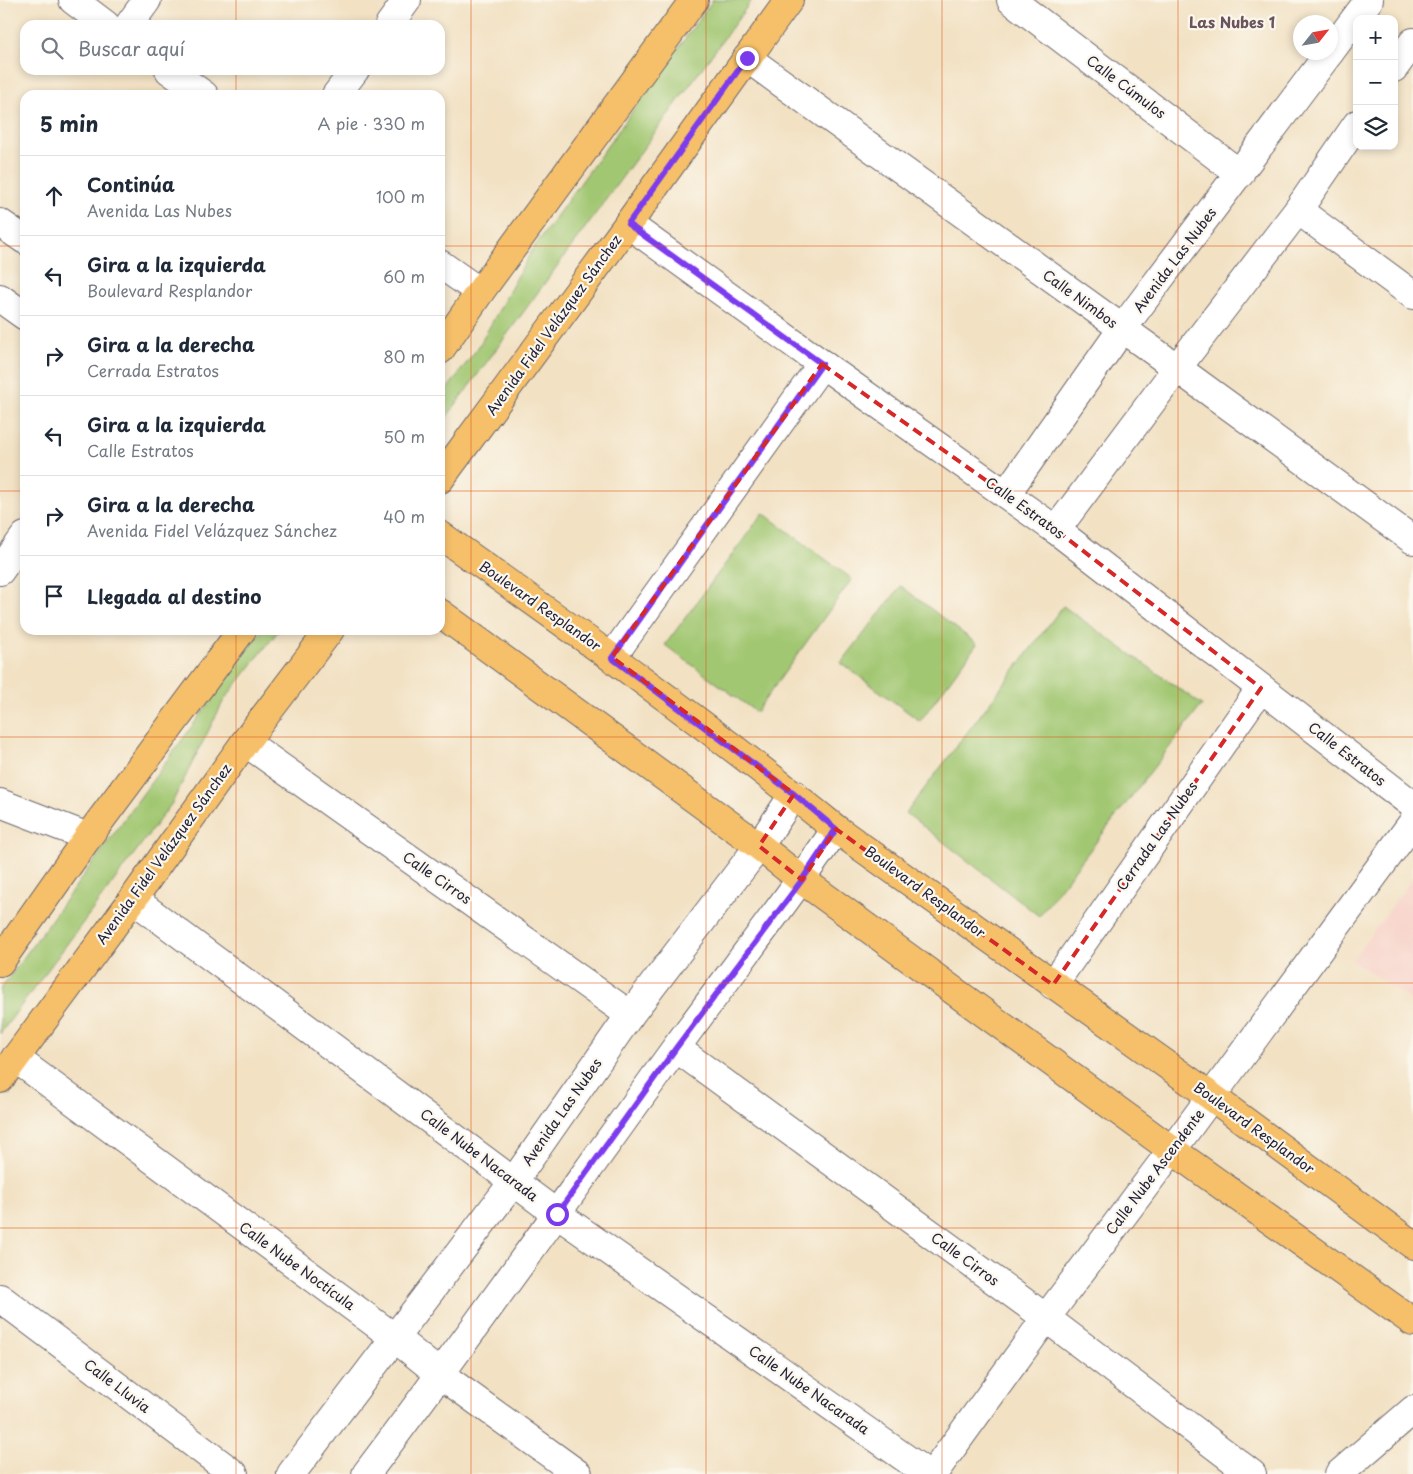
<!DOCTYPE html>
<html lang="es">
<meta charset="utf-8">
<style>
body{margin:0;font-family:"Playpen Sans",sans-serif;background:#f6f6f7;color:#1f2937}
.controls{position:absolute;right:15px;top:15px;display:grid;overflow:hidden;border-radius:10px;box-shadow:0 2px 8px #0003}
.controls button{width:45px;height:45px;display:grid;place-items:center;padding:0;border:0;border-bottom:1px solid #e0e1e3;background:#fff;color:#1f2937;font:25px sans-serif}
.compass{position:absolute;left:1293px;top:15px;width:45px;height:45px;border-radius:50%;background:#fff;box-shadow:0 2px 8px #0003;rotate:59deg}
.stop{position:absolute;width:15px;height:15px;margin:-11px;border:4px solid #7c3aed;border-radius:50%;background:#fff}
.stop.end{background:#7c3aed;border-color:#fff;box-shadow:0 1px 5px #0008}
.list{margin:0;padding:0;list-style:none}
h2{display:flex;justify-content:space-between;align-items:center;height:65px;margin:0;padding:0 20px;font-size:21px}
h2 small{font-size:16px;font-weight:400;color:#747a83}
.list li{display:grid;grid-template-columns:32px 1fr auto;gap:15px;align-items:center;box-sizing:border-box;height:80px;padding:0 20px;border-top:1px solid #e0e1e3}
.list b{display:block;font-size:19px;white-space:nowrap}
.list p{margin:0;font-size:16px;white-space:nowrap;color:#747a83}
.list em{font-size:16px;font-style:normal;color:#747a83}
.icon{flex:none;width:28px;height:28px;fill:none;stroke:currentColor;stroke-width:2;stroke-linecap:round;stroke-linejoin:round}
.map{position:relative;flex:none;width:1413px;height:1474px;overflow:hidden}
.search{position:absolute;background:#fff;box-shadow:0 2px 8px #0003;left:20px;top:20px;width:425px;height:55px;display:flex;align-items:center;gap:12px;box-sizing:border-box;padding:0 18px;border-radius:15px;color:#747a83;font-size:19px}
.panel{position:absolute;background:#fff;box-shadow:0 2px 8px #0003;left:20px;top:90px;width:425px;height:545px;border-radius:15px}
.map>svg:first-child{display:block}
</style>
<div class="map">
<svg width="1413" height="1474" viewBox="0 0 1413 1474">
<rect width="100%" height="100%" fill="#fbf7ec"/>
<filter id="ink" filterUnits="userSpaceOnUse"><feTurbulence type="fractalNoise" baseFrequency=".02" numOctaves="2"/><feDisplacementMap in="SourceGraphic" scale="10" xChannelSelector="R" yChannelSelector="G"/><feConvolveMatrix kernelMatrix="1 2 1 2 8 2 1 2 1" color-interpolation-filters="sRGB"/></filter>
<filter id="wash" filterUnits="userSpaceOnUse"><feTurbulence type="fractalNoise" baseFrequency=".0096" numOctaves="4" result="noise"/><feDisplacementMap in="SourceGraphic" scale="20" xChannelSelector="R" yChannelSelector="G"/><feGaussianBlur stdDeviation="1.12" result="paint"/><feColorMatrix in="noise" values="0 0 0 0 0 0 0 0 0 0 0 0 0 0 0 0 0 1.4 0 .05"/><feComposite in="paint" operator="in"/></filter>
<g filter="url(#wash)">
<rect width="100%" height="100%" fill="#f2e1c3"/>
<!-- built -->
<path fill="#f7d1c8" d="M1413,878V1002L1352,960Z"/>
<!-- green -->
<g fill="#a2c772" stroke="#627456">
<path d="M713,0H752L440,426V399L479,346L532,250Z"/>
<path d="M763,513L852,579L756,712L665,645Z"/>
<path d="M901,586L977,644L920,721L841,663Z"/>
<path d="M1063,606L1202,705L1039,916L906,813Z"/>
<path d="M262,630H279L224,700L172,803L0,1034V990Z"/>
</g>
</g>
<g filter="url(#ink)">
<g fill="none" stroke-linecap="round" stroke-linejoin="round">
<defs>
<g id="minor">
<path d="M73,0L106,25"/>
<path d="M1011,0L1240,174"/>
<path d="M129,25L147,0"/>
<path d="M389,25L407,0"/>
<path d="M1330,52L1369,0"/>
<path d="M747,58L1177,368L1413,540"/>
<path d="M1394,68L1413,42"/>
<path d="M169,70L204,95"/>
<path d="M336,95L355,70"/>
<path d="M1298,210L1413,295"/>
<path d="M0,223L25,240"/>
<path d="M628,224L822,364L1056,530L1413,805"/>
<path d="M440,264L480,292"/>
<path d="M0,298L25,316"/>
<path d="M1006,494L1122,329L1330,52"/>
<path d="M1056,530L1177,368L1298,210L1357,124"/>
<path d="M0,571L25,536"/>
<path d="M612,657L822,364"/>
<path d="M245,742L630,1015"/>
<path d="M0,803L88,837"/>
<path d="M133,899L557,1214L928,1474"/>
<path d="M1053,985L1261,688"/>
<path d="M676,1048L1046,1318L1252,1474"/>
<path d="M15,1058L395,1338L441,1375L578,1474"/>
<path d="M0,1298L234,1474"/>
<path d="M291,1474L514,1181L630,1015L759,846L794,794"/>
<path d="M366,1474C472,1334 572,1191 675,1049C729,975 785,904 836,829"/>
<path d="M933,1474L1046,1318L1172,1150L1413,822"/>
<path d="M1339,1474L1413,1410"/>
</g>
<g id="major">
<path d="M440,350L480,292L694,0"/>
<path d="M440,479L628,224L789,0"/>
<path d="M440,535C574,630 708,725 836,829L1212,1097L1413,1245"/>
<path d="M440,613L759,846L802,880L1172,1150L1413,1322"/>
<path d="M0,962L88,837L242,630"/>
<path d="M0,1079L133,899L245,742L330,630"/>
</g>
</defs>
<!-- minor casing -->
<use href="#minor" stroke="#6b656b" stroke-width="30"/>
<!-- major casing -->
<use href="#major" stroke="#6b656b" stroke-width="30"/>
<!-- minor -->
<use href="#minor" stroke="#fff" stroke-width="28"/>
<!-- major -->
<use href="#major" stroke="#f6c06b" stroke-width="28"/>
</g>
</g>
<g fill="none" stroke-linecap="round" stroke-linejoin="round" filter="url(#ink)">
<!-- route -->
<path stroke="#7c3aed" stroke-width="6" d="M557,1214L676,1048L802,880L836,829L794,794L612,658L822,364L628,224L747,58"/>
</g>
<!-- marked area -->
<path fill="none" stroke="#d62828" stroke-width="4" stroke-dasharray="10 6" stroke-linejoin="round" d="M822,364L1056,530L1261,688L1053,985L836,829L802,880L759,846L794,794L612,657Z"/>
<!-- grid -->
<path fill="none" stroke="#de560e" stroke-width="1" stroke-opacity="0.55" d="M236,0V25M471,0V1474M706,0V1474M942,0V1474M1178,0V1474M236,70V95M0,246H25M440,246H1413M0,491H25M440,491H1413M236,630V1474M0,737H1413M0,983H1413M0,1228H1413"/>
<g text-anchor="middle" stroke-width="4.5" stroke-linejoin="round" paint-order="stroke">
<!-- street labels -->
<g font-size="14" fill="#22223b" stroke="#fbf7ec">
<text transform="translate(1126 87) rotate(37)" y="5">Calle Cúmulos</text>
<text transform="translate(1175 260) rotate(-53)" y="5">Avenida Las Nubes</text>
<text transform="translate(1080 299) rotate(36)" y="5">Calle Nimbos</text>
<text transform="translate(554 325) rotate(-54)" y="5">Avenida Fidel Velázquez Sánchez</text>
<text transform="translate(1025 508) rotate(36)" y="5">Calle Estratos</text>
<text transform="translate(540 606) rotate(35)" y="5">Boulevard Resplandor</text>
<text transform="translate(1347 754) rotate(38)" y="5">Calle Estratos</text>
<text transform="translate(1157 836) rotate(-55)" y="5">Cerrada Las Nubes</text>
<text transform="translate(164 854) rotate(-54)" y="5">Avenida Fidel Velázquez Sánchez</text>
<text transform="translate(437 878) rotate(35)" y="5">Calle Cirros</text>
<text transform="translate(925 892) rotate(36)" y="5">Boulevard Resplandor</text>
<text transform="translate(562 1112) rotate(-55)" y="5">Avenida Las Nubes</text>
<text transform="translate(1254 1128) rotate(36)" y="5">Boulevard Resplandor</text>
<text transform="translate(479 1155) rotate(37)" y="5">Calle Nube Nacarada</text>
<text transform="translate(1155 1172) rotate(-53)" y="5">Calle Nube Ascendente</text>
<text transform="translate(965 1259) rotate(36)" y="5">Calle Cirros</text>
<text transform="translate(297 1266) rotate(36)" y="5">Calle Nube Noctícula</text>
<text transform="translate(117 1386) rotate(37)" y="5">Calle Lluvia</text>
<text transform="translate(809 1390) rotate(35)" y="5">Calle Nube Nacarada</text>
</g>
<!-- neighbourhood labels -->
<g font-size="15" font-weight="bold" fill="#6a545d" stroke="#fbf7ec">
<text x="1232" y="28">Las Nubes 1</text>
</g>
</g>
</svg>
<div class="controls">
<button>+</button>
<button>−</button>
<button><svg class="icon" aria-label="layers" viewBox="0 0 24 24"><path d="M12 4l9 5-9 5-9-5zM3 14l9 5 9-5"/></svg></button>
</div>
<svg class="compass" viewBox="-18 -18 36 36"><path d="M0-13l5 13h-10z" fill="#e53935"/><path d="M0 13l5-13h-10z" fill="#747a83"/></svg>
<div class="stop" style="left:557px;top:1214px"></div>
<div class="stop end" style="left:747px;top:58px"></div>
<div class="search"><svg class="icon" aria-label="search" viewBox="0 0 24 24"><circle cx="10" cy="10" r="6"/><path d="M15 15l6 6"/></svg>Buscar aquí</div>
<section class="panel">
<h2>5 min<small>A pie · 330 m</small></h2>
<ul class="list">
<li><svg class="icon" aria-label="ahead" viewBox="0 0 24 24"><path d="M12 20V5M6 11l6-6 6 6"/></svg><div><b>Continúa</b><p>Avenida Las Nubes</p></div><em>100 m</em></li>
<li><svg class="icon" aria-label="left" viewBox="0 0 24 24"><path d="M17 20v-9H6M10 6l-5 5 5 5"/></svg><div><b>Gira a la izquierda</b><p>Boulevard Resplandor</p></div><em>60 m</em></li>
<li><svg class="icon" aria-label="right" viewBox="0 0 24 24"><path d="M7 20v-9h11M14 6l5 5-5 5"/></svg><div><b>Gira a la derecha</b><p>Cerrada Estratos</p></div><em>80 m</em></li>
<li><svg class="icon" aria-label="left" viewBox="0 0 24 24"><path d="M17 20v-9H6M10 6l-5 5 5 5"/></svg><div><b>Gira a la izquierda</b><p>Calle Estratos</p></div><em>50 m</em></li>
<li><svg class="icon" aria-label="right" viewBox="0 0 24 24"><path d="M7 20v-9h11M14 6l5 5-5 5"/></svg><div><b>Gira a la derecha</b><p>Avenida Fidel Velázquez Sánchez</p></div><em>40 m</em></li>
<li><svg class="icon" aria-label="arrive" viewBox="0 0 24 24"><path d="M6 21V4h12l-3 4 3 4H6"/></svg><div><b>Llegada al destino</b></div></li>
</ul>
</section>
</div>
